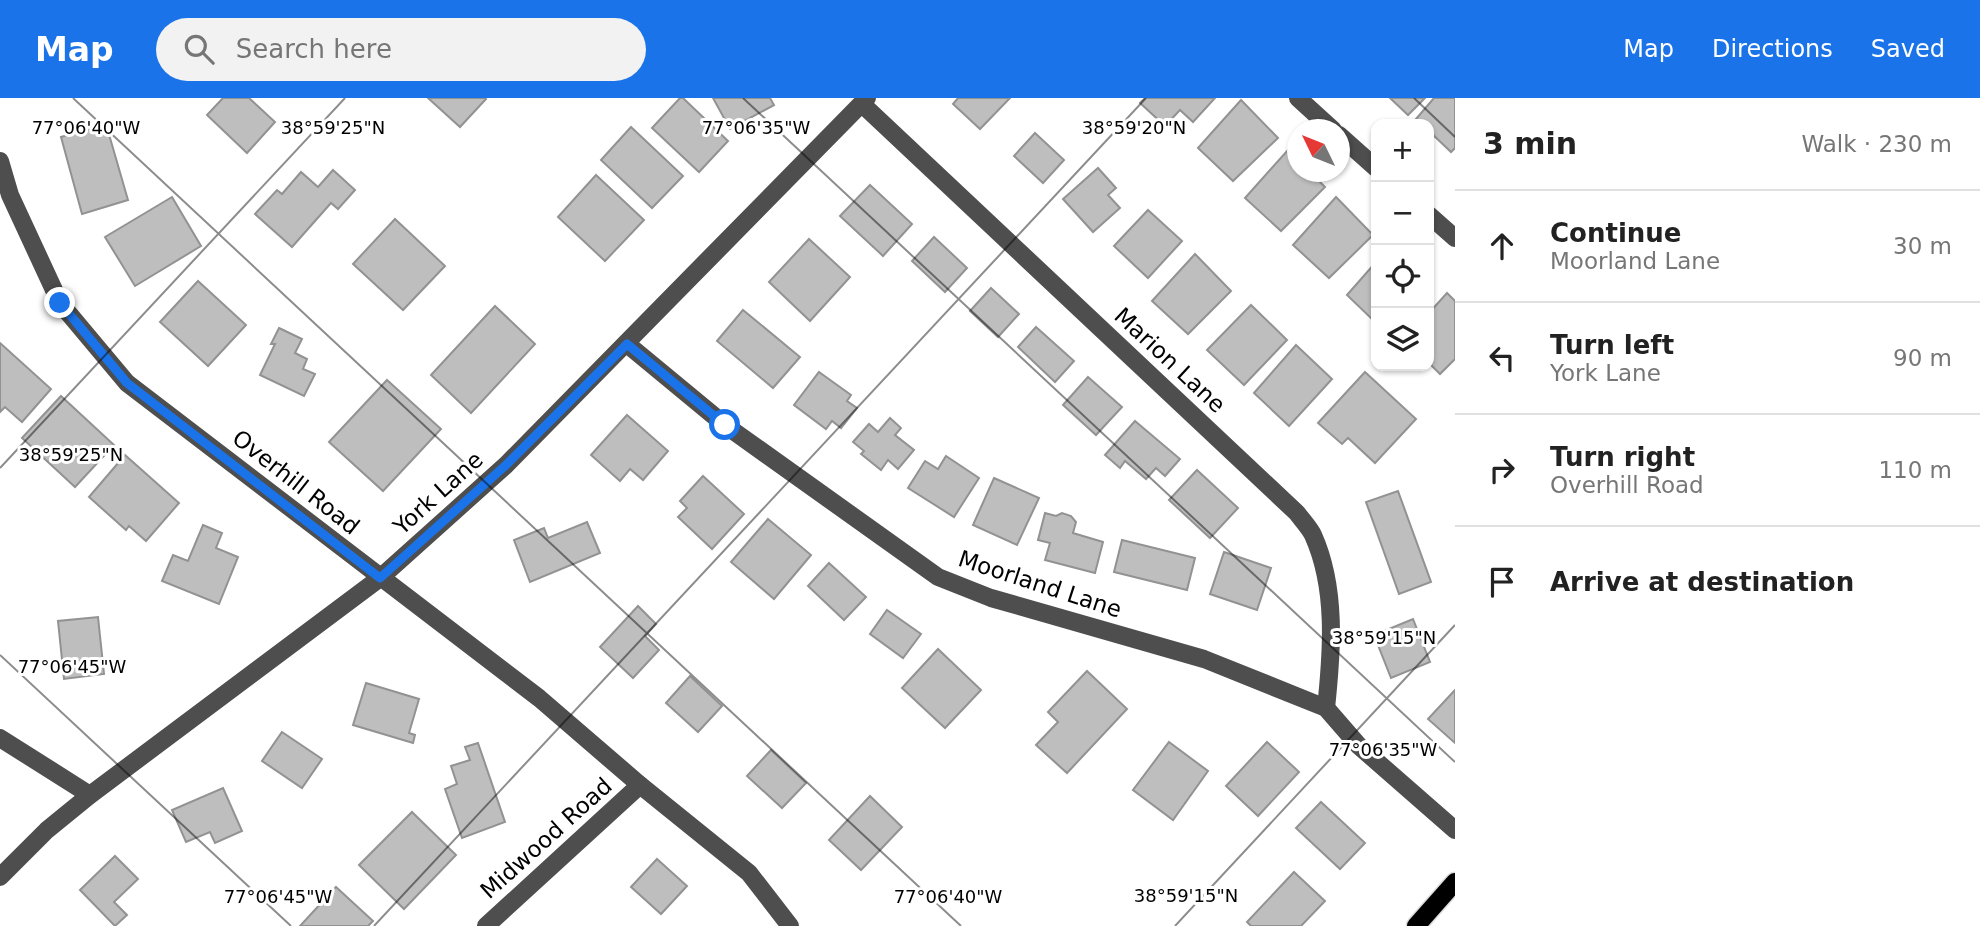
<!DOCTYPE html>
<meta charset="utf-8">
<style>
body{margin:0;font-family:"DejaVu Sans",sans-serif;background:#f2f2f2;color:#222}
.controls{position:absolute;right:21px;top:21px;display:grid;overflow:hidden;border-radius:14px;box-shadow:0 2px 5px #0004}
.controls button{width:63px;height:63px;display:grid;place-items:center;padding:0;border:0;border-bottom:2px solid #e0e0e0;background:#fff;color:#222;font:35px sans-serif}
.compass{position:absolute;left:1287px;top:21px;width:63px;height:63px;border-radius:50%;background:#fff;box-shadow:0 2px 5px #0004;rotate:313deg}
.stop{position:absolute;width:21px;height:21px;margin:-16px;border:5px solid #1a73e8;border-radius:50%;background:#fff}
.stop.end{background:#1a73e8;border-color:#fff;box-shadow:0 2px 7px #0008}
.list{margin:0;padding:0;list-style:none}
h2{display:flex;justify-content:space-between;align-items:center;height:91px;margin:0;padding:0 28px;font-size:30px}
h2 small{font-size:23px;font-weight:400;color:#767676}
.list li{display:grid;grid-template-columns:46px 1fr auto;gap:21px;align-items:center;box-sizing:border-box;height:112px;padding:0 28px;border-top:2px solid #e0e0e0}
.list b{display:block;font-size:26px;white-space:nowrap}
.list p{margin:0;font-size:23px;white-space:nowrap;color:#767676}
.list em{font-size:23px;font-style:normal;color:#767676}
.icon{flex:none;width:38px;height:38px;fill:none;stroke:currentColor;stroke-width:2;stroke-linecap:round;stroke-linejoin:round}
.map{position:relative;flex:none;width:1455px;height:828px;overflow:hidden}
header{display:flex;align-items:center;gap:42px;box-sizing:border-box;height:98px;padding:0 35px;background:#1a73e8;color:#fff}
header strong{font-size:33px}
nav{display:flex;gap:38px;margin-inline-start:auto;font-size:24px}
.search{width:490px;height:63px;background:#f2f2f2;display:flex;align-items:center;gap:18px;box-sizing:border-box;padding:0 24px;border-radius:38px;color:#767676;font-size:26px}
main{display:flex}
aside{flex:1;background:#fff}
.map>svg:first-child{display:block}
</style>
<header>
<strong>Map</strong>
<div class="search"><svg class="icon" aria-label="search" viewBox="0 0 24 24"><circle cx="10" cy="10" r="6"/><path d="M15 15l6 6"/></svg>Search here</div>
<nav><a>Map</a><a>Directions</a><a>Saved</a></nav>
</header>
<main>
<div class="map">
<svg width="1455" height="828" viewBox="0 0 1455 828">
<rect width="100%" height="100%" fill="#fff"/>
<!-- building -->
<g fill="#bebebe" stroke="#929292" stroke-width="2">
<path d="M223,0H249L275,24L247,55L207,17Z"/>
<path d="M428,0H485L486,1L460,29Z"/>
<path d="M680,0H683L728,43L699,74L652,30Z"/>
<path d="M713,0H770L774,7L730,31Z"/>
<path d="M958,0H1010L980,31L953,6Z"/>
<path d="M1145,0H1215L1193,24L1180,12L1165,28L1140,5Z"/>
<path d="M1390,0H1425L1408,17Z"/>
<path d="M1434,0H1455V50L1451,54L1429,33V26H1422L1416,21Z"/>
<path d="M1241,2L1278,40L1233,83L1198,50Z"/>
<path d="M106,26L128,102L82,116L61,39Z"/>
<path d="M631,29L683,78L652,110L601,62Z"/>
<path d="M1035,35L1064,62L1043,85L1014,58Z"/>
<path d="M1288,52L1297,61V74H1310L1325,89L1281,133L1245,100Z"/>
<path d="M1098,70L1116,90L1108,97L1120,110L1093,134L1063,101Z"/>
<path d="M333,72L355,92L338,111L331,105L292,149L255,116L277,92L282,96L301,74L318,89Z"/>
<path d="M596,77L644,122L605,163L558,119Z"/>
<path d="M870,87L912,126L883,158L840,118Z"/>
<path d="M172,99L201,148L135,188L105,139Z"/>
<path d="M1336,99L1373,137L1329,180L1293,147Z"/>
<path d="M1148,112L1182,143L1148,180L1114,148Z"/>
<path d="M395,121L445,168L403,212L353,166Z"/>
<path d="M934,139L967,170L945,194L912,163Z"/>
<path d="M809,141L850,179L810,223L769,184Z"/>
<path d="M1195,156L1231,193L1188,236L1152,203Z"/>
<path d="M1376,164V225L1347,197Z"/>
<path d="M198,183L246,227L208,268L160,224Z"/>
<path d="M991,190L1019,216L998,239L970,213Z"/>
<path d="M1447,195L1455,203V261L1440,276L1429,265V215Z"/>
<path d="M1251,207L1287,242L1244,287L1207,252Z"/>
<path d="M495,208L535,246L471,315L431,277Z"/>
<path d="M743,212L800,259L773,290L717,243Z"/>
<path d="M1036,229L1074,263L1055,284L1018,249Z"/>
<path d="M279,230L302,241L295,255L307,261L303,271L315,276L304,298L260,277L275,246H271Z"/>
<path d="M0,245L51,291L22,324L5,309L0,314Z"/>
<path d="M1296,247L1332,281L1289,328L1254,295Z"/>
<path d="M819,274L851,297L847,303L857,310L841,330L832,323L826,331L794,307Z"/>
<path d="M1365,274L1416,321L1375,365L1348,340L1342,346L1318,325Z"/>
<path d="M1088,279L1122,309L1096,337L1063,307Z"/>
<path d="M387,282L441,331L383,393L329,344Z"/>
<path d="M61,298L114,347L75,389L22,340Z"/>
<path d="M627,317L668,353L643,382L630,371L620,383L591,357Z"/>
<path d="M890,320L901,330L895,337L914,352L898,371L888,362L881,372L861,356L864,353L853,344L869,326L878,334Z"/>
<path d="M1135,323L1180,361L1165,378L1156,370L1146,381L1125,363L1120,370L1105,357Z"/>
<path d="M125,357L179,405L146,443L129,428L126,432L89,399Z"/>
<path d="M946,358L979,380L954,419L908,390L925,363L938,371Z"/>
<path d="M1197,372L1238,410L1210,440L1169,402Z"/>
<path d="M703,378L744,416L712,451L678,419L687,410L680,403Z"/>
<path d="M994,380L1039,400L1017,447L973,427Z"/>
<path d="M1398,393L1431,484L1399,496L1366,404Z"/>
<path d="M1045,415L1056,418L1062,415L1071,418L1076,424L1073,435L1103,444L1095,475L1045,462L1050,445L1038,442Z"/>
<path d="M768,421L811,457L774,501L731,464Z"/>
<path d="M587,424L600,455L530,484L514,442L544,430L548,440Z"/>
<path d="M203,427L222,435L216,450L238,459L219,506L162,483L173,457L188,463Z"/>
<path d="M1122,442L1195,460L1187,492L1114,474Z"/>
<path d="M1224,454L1271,470L1257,512L1210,496Z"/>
<path d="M829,465L866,499L844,522L808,488Z"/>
<path d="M638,508L656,526L645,538L659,552L633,580L600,549Z"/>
<path d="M887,512L921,536L903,560L870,536Z"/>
<path d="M98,519L104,576L64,581L58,523Z"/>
<path d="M1413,521L1430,564L1391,580L1374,537Z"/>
<path d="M938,551L981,592L945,630L902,590Z"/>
<path d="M1087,573L1127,611L1067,675L1036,647L1058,624L1048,614Z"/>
<path d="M690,578L722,608L698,634L666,605Z"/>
<path d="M366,585L419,601L409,635L415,637L413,645L353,627Z"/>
<path d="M1455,592V645L1428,621Z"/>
<path d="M282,634L322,661L302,690L262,663Z"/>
<path d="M1169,644L1208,673L1173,722L1133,692Z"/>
<path d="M1267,644L1299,674L1258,718L1226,688Z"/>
<path d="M478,645L505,724L462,740L445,691L457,686L451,668L470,662L465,649Z"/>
<path d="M771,652L806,685L782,710L747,678Z"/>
<path d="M223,690L242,733L215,745L210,734L186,744L172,712Z"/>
<path d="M870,698L902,729L861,772L829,742Z"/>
<path d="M1321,704L1365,745L1340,771L1296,730Z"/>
<path d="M412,714L456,757L404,811L359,767Z"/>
<path d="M115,758L138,781L114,804L127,817L115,828L80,792Z"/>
<path d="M657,761L687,788L661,816L631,789Z"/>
<path d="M1294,774L1325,803L1301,828H1251L1247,824Z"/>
<path d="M336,789L373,823L368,828H300Z"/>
</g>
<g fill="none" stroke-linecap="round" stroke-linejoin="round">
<defs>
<path id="major" d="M1416,828L1455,784"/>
</defs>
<!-- major casing -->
<use href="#major" stroke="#dbdbdb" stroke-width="21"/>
<!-- minor -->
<g stroke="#4e4e4e" stroke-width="18">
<path d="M1298,0L1333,32"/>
<path d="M862,6L1297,415C1302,422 1309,429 1313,437C1337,490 1332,554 1326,610"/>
<path d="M1339,37L1376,70"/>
<path d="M0,63L10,97L60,205L127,285L539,600L640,687L749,775L790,828"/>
<path d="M1429,117L1455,140"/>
<path d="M627,246L725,327L938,479L991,500L1204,561L1326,610L1359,648L1455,732"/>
<path d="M0,640L90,697"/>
<path d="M0,779L47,732L90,697L380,480L506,367L867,0"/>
<path d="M486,828L640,687"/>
</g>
<!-- major -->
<use href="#major" stroke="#000" stroke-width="18"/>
</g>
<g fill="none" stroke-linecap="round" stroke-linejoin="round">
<!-- route -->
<path stroke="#1a73e8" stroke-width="9" d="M60,205L127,285L380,480L506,367L627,246L725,327"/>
</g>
<!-- ticks -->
<path fill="none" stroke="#000" stroke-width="2" stroke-opacity="0.45" d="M73,0L961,828M743,0L1455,664M1414,0L1455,39M0,370L345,0M0,557L291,828M374,828L1146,0M1175,828L1455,527"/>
<g text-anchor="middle" stroke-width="6" stroke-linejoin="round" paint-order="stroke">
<!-- street labels -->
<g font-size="23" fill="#000" stroke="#fff">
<text transform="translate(1170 262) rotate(43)" y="8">Marion Lane</text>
<text transform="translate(296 384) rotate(38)" y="8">Overhill Road</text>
<text transform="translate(438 395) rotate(-42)" y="8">York Lane</text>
<text transform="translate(1040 486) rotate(18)" y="8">Moorland Lane</text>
<text transform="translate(546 740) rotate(-42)" y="8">Midwood Road</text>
</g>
</g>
<g font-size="18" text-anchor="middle" fill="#000" stroke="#fff" stroke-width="6" stroke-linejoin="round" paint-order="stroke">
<text x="86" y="36">77°06'40"W</text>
<text x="756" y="36">77°06'35"W</text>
<text x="333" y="36">38°59'25"N</text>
<text x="1134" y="36">38°59'20"N</text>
<text x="71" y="363">38°59'25"N</text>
<text x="1384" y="546">38°59'15"N</text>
<text x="72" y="575">77°06'45"W</text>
<text x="1383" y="658">77°06'35"W</text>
<text x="1186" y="804">38°59'15"N</text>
<text x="278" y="805">77°06'45"W</text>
<text x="948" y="805">77°06'40"W</text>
</g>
</svg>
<div class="controls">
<button>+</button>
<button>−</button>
<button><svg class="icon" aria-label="locate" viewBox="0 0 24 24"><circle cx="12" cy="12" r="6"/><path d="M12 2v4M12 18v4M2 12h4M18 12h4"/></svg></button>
<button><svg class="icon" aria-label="layers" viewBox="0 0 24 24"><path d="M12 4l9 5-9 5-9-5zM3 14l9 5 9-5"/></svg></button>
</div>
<svg class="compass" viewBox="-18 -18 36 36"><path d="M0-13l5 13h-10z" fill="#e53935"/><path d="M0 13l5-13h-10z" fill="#767676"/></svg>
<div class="stop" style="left:725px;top:327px"></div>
<div class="stop end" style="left:60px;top:205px"></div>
</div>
<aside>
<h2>3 min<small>Walk · 230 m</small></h2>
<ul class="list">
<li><svg class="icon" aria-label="ahead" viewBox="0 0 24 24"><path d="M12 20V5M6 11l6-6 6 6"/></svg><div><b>Continue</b><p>Moorland Lane</p></div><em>30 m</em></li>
<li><svg class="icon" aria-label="left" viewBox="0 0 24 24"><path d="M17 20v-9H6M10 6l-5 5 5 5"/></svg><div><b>Turn left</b><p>York Lane</p></div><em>90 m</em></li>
<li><svg class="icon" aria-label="right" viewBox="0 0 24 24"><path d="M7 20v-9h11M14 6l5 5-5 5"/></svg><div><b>Turn right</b><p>Overhill Road</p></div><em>110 m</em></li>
<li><svg class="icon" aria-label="arrive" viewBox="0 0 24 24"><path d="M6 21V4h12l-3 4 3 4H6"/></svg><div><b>Arrive at destination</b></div></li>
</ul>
</aside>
</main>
